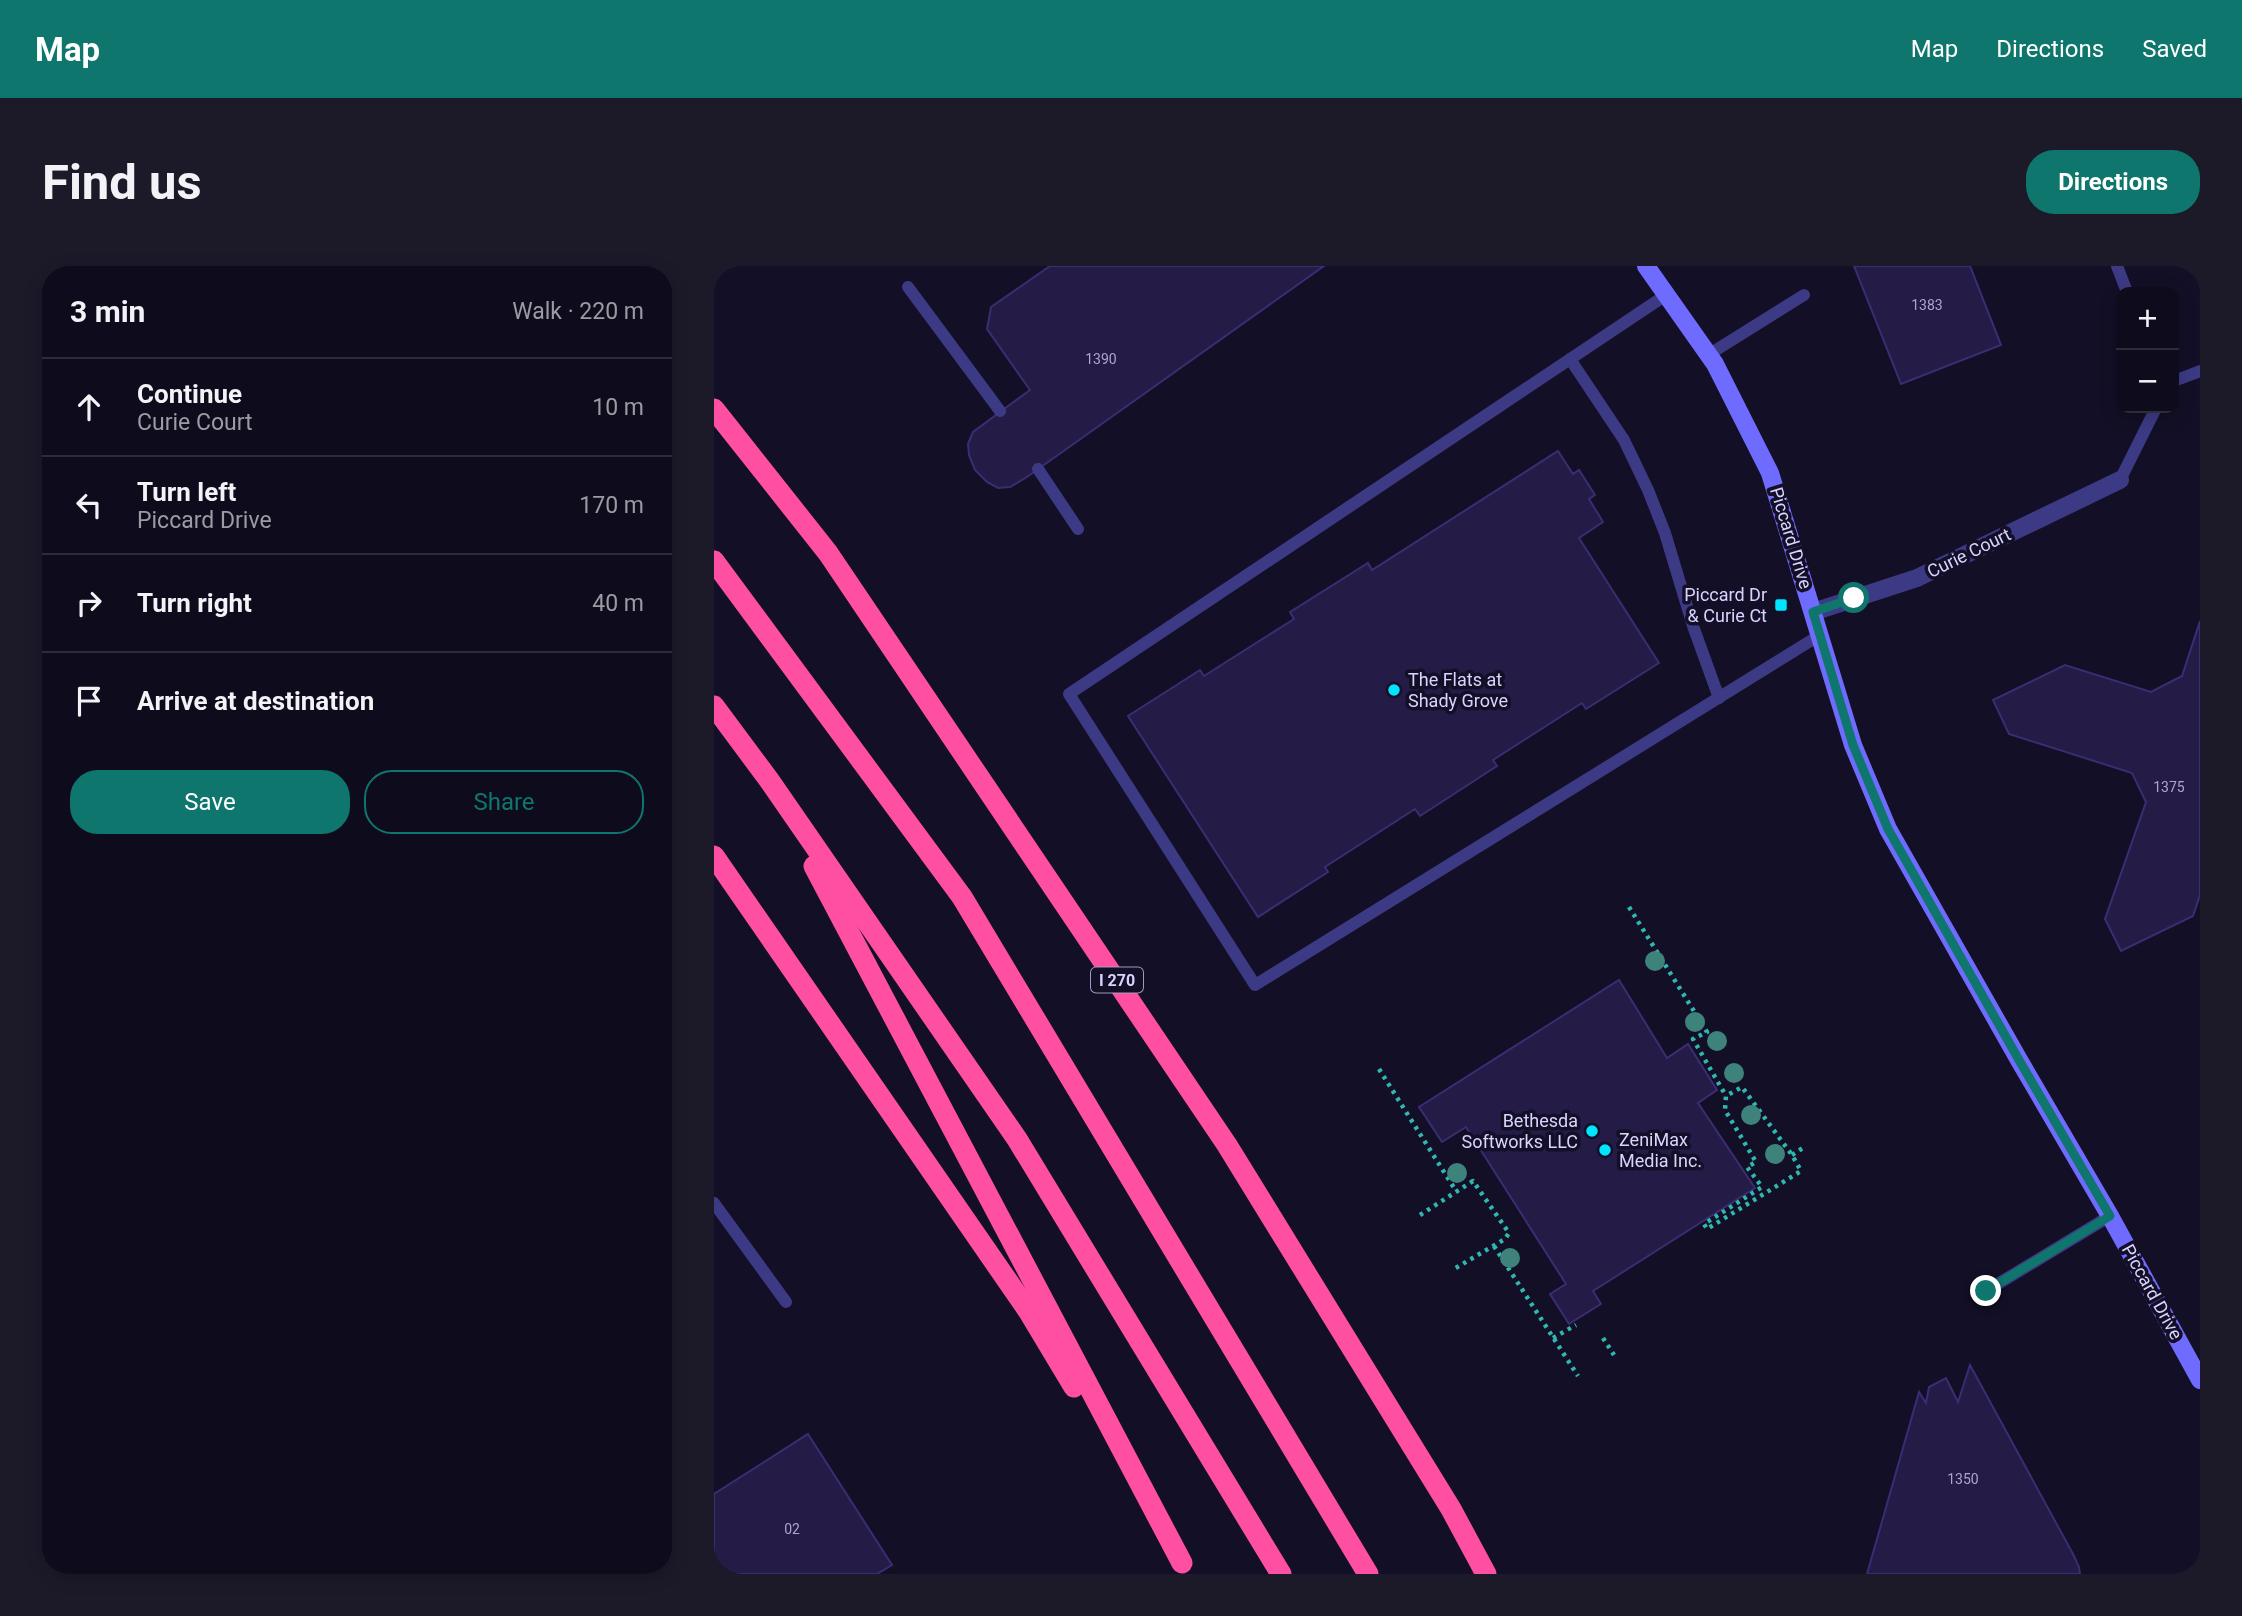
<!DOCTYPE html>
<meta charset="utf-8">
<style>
body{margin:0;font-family:Roboto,sans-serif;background:#1c1929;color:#f1f3f6}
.controls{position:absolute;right:21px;top:21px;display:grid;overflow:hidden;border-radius:14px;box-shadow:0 4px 18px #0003}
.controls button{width:63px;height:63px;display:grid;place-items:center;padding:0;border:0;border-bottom:2px solid #2e2b3b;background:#0e0b1c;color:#f1f3f6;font:35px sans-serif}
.stop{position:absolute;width:21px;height:21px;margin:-16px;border:5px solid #0f766e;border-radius:50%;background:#fff}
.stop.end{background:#0f766e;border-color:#fff;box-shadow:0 2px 7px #0008}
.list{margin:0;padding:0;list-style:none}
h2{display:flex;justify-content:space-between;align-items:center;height:91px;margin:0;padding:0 28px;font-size:30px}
h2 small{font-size:23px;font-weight:400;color:#9b9ba3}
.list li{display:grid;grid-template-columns:46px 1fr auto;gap:21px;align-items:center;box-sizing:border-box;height:98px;padding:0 28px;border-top:2px solid #2e2b3b}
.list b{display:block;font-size:26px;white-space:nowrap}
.list p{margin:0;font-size:23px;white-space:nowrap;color:#9b9ba3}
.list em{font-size:23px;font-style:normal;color:#9b9ba3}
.actions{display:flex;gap:14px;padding:21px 28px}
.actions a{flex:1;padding:16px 0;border:2px solid #0f766e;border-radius:28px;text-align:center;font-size:24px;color:#0f766e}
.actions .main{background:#0f766e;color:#fff}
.icon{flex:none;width:38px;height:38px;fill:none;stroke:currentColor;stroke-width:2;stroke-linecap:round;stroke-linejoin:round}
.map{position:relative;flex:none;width:1486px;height:1308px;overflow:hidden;border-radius:28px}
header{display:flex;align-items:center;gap:42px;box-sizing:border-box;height:98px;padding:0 35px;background:#0f766e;color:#fff}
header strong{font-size:33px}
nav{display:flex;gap:38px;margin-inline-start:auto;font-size:24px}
.intro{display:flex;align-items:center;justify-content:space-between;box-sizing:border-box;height:168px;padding:0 42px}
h1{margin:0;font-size:49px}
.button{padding:18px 32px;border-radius:28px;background:#0f766e;color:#fff;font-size:24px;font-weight:700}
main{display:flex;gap:42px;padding:0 42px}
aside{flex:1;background:#0e0b1c;border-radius:28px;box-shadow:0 4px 18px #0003}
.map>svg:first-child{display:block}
</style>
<header>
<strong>Map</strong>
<nav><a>Map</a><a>Directions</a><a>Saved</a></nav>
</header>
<div class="intro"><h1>Find us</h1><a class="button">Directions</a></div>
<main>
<aside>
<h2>3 min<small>Walk · 220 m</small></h2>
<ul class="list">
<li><svg class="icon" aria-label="ahead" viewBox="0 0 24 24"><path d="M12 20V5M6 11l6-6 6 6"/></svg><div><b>Continue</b><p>Curie Court</p></div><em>10 m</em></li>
<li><svg class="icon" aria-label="left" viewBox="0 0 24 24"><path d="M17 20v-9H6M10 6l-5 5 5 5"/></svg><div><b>Turn left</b><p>Piccard Drive</p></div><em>170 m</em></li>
<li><svg class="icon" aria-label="right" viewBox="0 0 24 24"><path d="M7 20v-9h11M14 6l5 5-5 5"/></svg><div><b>Turn right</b></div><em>40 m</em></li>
<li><svg class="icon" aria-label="arrive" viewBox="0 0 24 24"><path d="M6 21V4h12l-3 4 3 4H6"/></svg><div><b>Arrive at destination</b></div></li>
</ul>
<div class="actions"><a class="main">Save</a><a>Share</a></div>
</aside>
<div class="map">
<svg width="1486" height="1308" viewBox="0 0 1486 1308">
<rect width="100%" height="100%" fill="#130f26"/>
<!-- building -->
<g fill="#241b47" stroke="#3b2d73" stroke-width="2">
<path d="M336,0H610L313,211L296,221L284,222L273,216L261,204L255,189L254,178L259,166L316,124L273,63L277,41Z"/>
<path d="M1140,0H1256L1287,79L1187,118Z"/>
<path d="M844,185L859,208L865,204L881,229L875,233L889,256L865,272L945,397L872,443L868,437L779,494L783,500L706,550L701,543L611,601L614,606L544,651L414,450L486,404L490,410L580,353L576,346L654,297L658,304Z"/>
<path d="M1486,355V629L1479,650L1407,685L1391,653L1432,536L1418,507L1295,468L1279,434L1351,399L1437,426L1468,410Z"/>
<path d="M905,714L953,792L974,778L1003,824L984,837L1041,922L879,1025L887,1038L855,1058L836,1028L852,1018L752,861L728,876L705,841Z"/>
<path d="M1256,1099L1359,1288L1365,1301L1366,1308H1153L1205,1126L1212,1137L1215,1121L1232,1112L1244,1136Z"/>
<path d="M94,1168L178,1299L163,1308H0V1228Z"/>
</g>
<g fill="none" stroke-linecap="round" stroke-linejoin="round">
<!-- path -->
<g stroke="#2fb8b0" stroke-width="4.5" stroke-dasharray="3.5 5" stroke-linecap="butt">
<path d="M915,641L993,766L979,773L1012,830L1011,844L1042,896L1033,901L1048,921L990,958L993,963L1087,905L1078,889L1028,821L1012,830"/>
<path d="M665,803L742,925"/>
<path d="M1078,889L1092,880"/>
<path d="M706,949L759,915L795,967L791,973L740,1003"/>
<path d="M780,980L864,1110"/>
<path d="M839,1072L862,1059"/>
<path d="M889,1072L900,1089"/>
</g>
<!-- lane -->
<g stroke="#3d3a85" stroke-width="12">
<path d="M1403,0L1413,26"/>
<path d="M194,21L286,145"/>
<path d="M952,29L355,428L541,719L1106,369"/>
<path d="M994,89L1090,29"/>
<path d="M856,93L910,174L934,224L951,267L979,360L1005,432"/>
<path d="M1460,115L1486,105"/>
<path d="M324,203L364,263"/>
<path d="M1406,214L1442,142"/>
<path d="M0,937L72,1036"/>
<path d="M1272,1025L1396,950"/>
</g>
<!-- street -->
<path stroke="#3d3a85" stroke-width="18" d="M1099,346L1203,312L1406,214"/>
<!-- secondary -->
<path stroke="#6f6bff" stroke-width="18" d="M932,0L1001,98L1056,207L1139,479L1174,563L1305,794L1396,950L1486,1114"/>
<!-- highway -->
<g stroke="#ff4fa3" stroke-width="21">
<path d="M0,143L114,287L513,879L737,1243L772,1308"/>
<path d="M0,295L248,631L654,1308"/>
<path d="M0,440L55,514L303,873L567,1308"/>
<path d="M0,590L315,1046L360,1121"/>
<path d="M100,600L468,1297"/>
</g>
</g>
<!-- trees -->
<g fill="#3d827b">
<circle cx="941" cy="695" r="10"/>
<circle cx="981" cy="756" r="10"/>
<circle cx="1003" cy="775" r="10"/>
<circle cx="1020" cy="807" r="10"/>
<circle cx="1037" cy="849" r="10"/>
<circle cx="1061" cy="888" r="10"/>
<circle cx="743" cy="907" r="10"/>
<circle cx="796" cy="992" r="10"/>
</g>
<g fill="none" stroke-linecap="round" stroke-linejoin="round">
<!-- route -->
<path stroke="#0f766e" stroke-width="9" d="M1140,332L1099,346L1139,479L1174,563L1305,794L1396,950L1272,1025"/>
</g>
<!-- markers -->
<g fill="#00e5ff" stroke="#130f26" stroke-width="2.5">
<rect x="1060" y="332" width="14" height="14" rx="3.5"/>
<circle cx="680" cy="424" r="7"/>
<circle cx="878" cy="865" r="7"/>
<circle cx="891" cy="884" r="7"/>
</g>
<g text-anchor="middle" stroke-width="7" stroke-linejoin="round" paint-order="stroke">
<!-- number labels -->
<g font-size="14" fill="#aca6d1">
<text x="1213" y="44">1383</text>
<text x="387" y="98">1390</text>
<text x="1455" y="526">1375</text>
<text x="1249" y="1218">1350</text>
<text x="78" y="1268">02</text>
</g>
<!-- shield labels -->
<rect fill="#130f26" stroke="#9e99be" stroke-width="2" x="377" y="701.5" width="52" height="25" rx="5"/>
<g font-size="16" font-weight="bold" fill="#d9d4ff">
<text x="403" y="720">I 270</text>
</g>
<!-- street labels -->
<g font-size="18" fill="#d9d4ff" stroke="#130f26">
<text transform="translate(1077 272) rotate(73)" y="6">Piccard Drive</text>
<text transform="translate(1255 287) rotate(-26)" y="6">Curie Court</text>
<text transform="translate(1438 1026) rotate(61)" y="6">Piccard Drive</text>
</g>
<!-- poi labels -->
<g font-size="18" fill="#d9d4ff" stroke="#130f26" text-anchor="end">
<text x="1053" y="335">Piccard Dr<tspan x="1053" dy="21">&amp; Curie Ct</tspan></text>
<text x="694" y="420" text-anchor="start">The Flats at<tspan x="694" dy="21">Shady Grove</tspan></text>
<text x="864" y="861">Bethesda<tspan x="864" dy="21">Softworks LLC</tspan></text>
<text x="905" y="880" text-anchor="start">ZeniMax<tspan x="905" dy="21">Media Inc.</tspan></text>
</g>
</g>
</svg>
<div class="controls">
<button>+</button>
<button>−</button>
</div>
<div class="stop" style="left:1140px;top:332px"></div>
<div class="stop end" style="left:1272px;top:1025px"></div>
</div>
</main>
